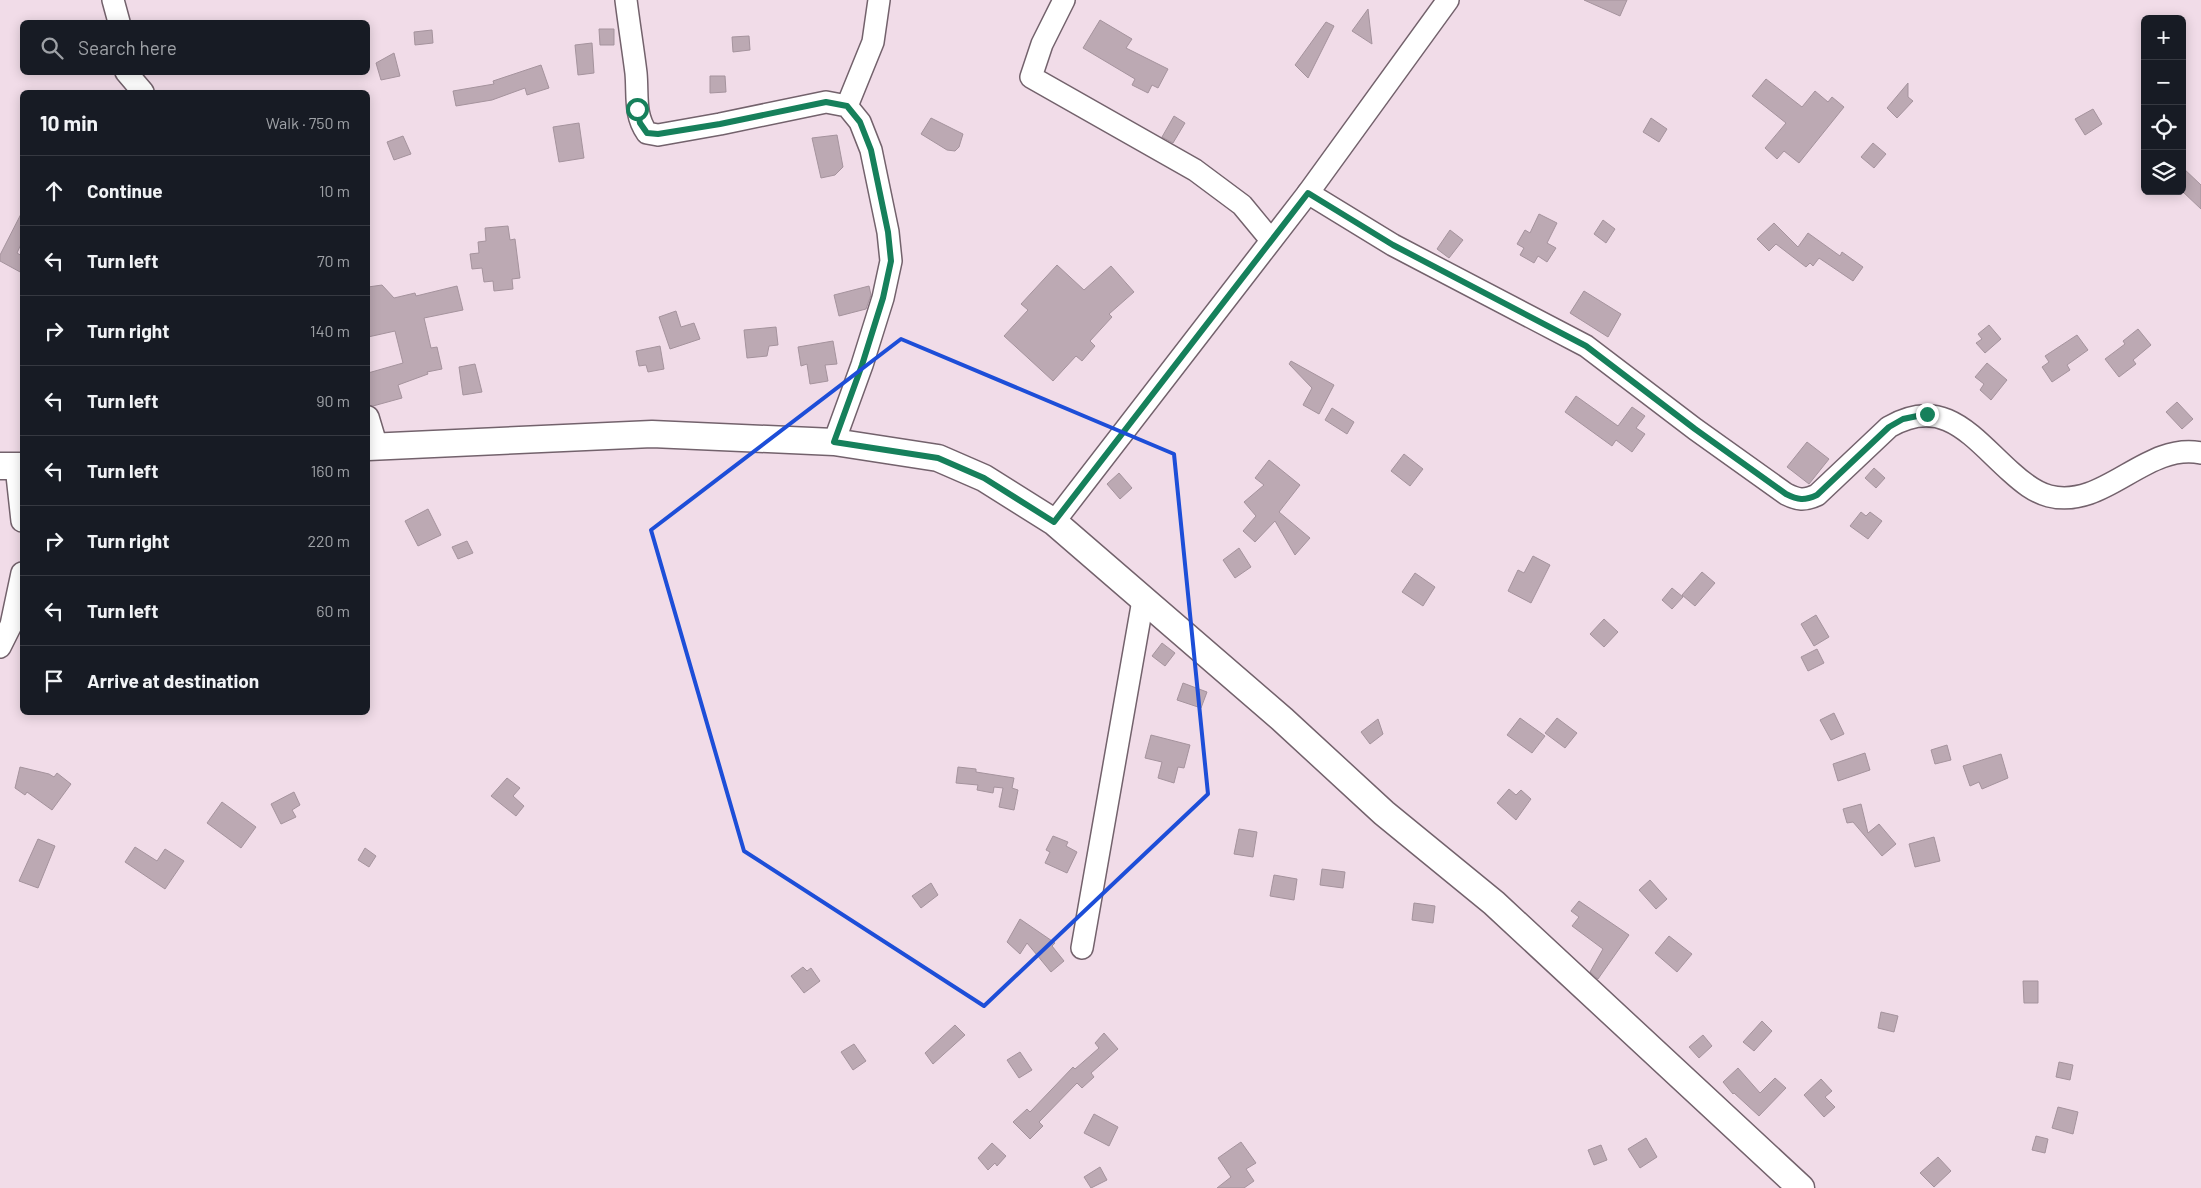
<!DOCTYPE html>
<meta charset="utf-8">
<style>
body{margin:0;font-family:Barlow,sans-serif;background:#20242c;color:#f1f3f6}
.controls{position:absolute;right:15px;top:15px;display:grid;overflow:hidden;border-radius:8px;box-shadow:0 2px 12px #0003}
.controls button{width:45px;height:45px;display:grid;place-items:center;padding:0;border:0;border-bottom:1px solid #363941;background:#171b24;color:#f1f3f6;font:25px sans-serif}
.stop{position:absolute;width:15px;height:15px;margin:-11px;border:4px solid #16805b;border-radius:50%;background:#fff}
.stop.end{background:#16805b;border-color:#fff;box-shadow:0 1px 5px #0008}
.list{margin:0;padding:0;list-style:none}
h2{display:flex;justify-content:space-between;align-items:center;height:65px;margin:0;padding:0 20px;font-size:21px}
h2 small{font-size:16px;font-weight:400;color:#9ea1a6}
.list li{display:grid;grid-template-columns:32px 1fr auto;gap:15px;align-items:center;box-sizing:border-box;height:70px;padding:0 20px;border-top:1px solid #363941}
.list b{display:block;font-size:19px;white-space:nowrap}
.list em{font-size:16px;font-style:normal;color:#9ea1a6}
.icon{flex:none;width:28px;height:28px;fill:none;stroke:currentColor;stroke-width:2;stroke-linecap:round;stroke-linejoin:round}
.map{position:relative;flex:none;width:2201px;height:1188px;overflow:hidden}
.search{position:absolute;background:#171b24;box-shadow:0 2px 12px #0003;left:20px;top:20px;width:350px;height:55px;display:flex;align-items:center;gap:12px;box-sizing:border-box;padding:0 18px;border-radius:8px;color:#9ea1a6;font-size:19px}
.panel{position:absolute;background:#171b24;box-shadow:0 2px 12px #0003;left:20px;top:90px;width:350px;height:625px;border-radius:8px}
.map>svg:first-child{display:block}
</style>
<div class="map">
<svg width="2201" height="1188" viewBox="0 0 2201 1188">
<rect width="100%" height="100%" fill="#f1dce8"/>
<!-- building -->
<g fill="#bca9b3" stroke="#a5939d">
<path d="M1584,0H1627L1620,16Z"/>
<path d="M1368,9L1372,44L1352,31Z"/>
<path d="M1100,20L1132,39L1126,48L1168,69L1158,88L1152,85L1148,93L1132,85L1135,79L1083,48Z"/>
<path d="M1326,22L1334,26L1308,78L1295,65Z"/>
<path d="M599,29H614V45H600Z"/>
<path d="M432,30L433,43L415,45L414,32Z"/>
<path d="M749,36L750,50L733,52L732,37Z"/>
<path d="M592,43L594,73L578,75L575,45Z"/>
<path d="M394,53L400,76L381,80L376,63Z"/>
<path d="M541,65L549,88L527,95L525,88L492,100L456,106L453,91L494,84L493,81Z"/>
<path d="M710,76H725L726,92L710,93Z"/>
<path d="M1766,79L1802,107L1815,91L1828,102L1832,97L1844,107L1799,163L1784,151L1777,159L1765,148L1786,123L1752,96Z"/>
<path d="M1908,83V97L1913,101L1897,118L1887,108Z"/>
<path d="M2093,109L2102,124L2085,135L2075,119Z"/>
<path d="M1174,116L1185,123L1173,143L1162,137Z"/>
<path d="M931,118L963,134L959,147L955,151L947,150L921,134Z"/>
<path d="M1651,118L1667,129L1659,142L1643,132Z"/>
<path d="M579,123L584,158L559,162L553,127Z"/>
<path d="M837,135L843,167L835,175L821,178L812,138Z"/>
<path d="M403,136L411,154L394,160L387,142Z"/>
<path d="M1873,143L1886,154L1874,168L1861,157Z"/>
<path d="M2182,167L2201,185V209L2182,191Z"/>
<path d="M22,212V242L17,253L22,256V273L0,261V255Z"/>
<path d="M1539,214L1557,223L1547,243L1556,248L1547,262L1538,256L1534,263L1520,255L1524,248L1517,244L1525,230L1530,233Z"/>
<path d="M1603,220L1615,229L1606,243L1594,234Z"/>
<path d="M1774,223L1798,247L1808,233L1840,256L1842,252L1863,267L1853,281L1819,258L1813,266L1810,263L1806,267L1776,244L1769,251L1757,239Z"/>
<path d="M508,226L510,240L515,239L520,278L512,279L513,289L494,291L493,281L484,282L482,268L472,269L470,254L479,253L478,242L486,241L485,228Z"/>
<path d="M1450,230L1463,240L1449,258L1437,249Z"/>
<path d="M1057,265L1084,290L1111,266L1134,292L1109,314L1112,317L1090,341L1095,346L1082,361L1076,356L1053,381L1004,336L1028,310L1021,304Z"/>
<path d="M382,285L394,298L415,293L416,296L457,286L463,310L424,318L431,348L437,347L442,369L427,372L428,374L398,385L402,398L373,406L368,405V373L403,363L395,331L368,337V287Z"/>
<path d="M869,286L871,295L866,309L839,316L834,295Z"/>
<path d="M1584,291L1621,314L1608,337L1570,313Z"/>
<path d="M676,311L681,327L694,323L700,339L670,349L659,317Z"/>
<path d="M1989,325L2001,339L1985,353L1976,343L1982,339L1978,334Z"/>
<path d="M776,327L778,345L769,346L767,356L747,358L744,330Z"/>
<path d="M2138,329L2151,345L2133,360L2136,364L2119,377L2105,359L2125,344L2123,341Z"/>
<path d="M2077,335L2088,350L2067,365L2070,370L2052,382L2042,367L2049,362L2045,356Z"/>
<path d="M833,341L837,364L825,365L828,381L810,384L807,364L801,366L798,347Z"/>
<path d="M660,346L664,369L648,372L646,365L639,366L636,351Z"/>
<path d="M1291,361L1334,385L1319,414L1303,405L1312,388L1289,364Z"/>
<path d="M1987,363L2007,380L1991,400L1980,390L1984,384L1975,377Z"/>
<path d="M475,364L482,392L463,395L459,367Z"/>
<path d="M1576,396L1618,426L1632,407L1645,416L1636,428L1645,434L1632,452L1616,440L1612,446L1565,412Z"/>
<path d="M2177,402L2193,419L2182,429L2166,412Z"/>
<path d="M1332,408L1354,422L1347,434L1325,420Z"/>
<path d="M1807,442L1829,459L1809,484L1787,467Z"/>
<path d="M1404,454L1423,469L1410,486L1391,471Z"/>
<path d="M1269,460L1300,485L1279,512L1310,538L1295,555L1275,521L1255,542L1243,531L1256,516L1244,502L1264,485L1255,478Z"/>
<path d="M1874,468L1885,478L1876,488L1865,478Z"/>
<path d="M1119,473L1132,488L1120,499L1107,484Z"/>
<path d="M428,509L441,535L418,546L405,521Z"/>
<path d="M1861,512L1866,516L1870,512L1882,521L1868,539L1850,526Z"/>
<path d="M467,541L473,553L458,559L452,547Z"/>
<path d="M1239,548L1251,567L1235,578L1223,560Z"/>
<path d="M1533,556L1550,565L1531,603L1508,591L1518,570L1524,573Z"/>
<path d="M1702,572L1715,583L1695,606L1682,595Z"/>
<path d="M1415,573L1435,587L1423,606L1402,592Z"/>
<path d="M1672,588L1683,597L1672,609L1662,600Z"/>
<path d="M1816,615L1829,637L1814,646L1801,624Z"/>
<path d="M1604,619L1618,632L1604,647L1590,634Z"/>
<path d="M1162,643L1175,653L1165,666L1152,656Z"/>
<path d="M1817,649L1824,663L1808,671L1801,657Z"/>
<path d="M1183,683L1207,692L1201,708L1177,700Z"/>
<path d="M1834,713L1844,734L1831,740L1820,720Z"/>
<path d="M1520,718L1545,736L1532,753L1507,735Z"/>
<path d="M1557,718L1577,733L1565,748L1545,733Z"/>
<path d="M1378,719L1383,734L1370,744L1361,732Z"/>
<path d="M1151,735L1190,745L1184,768L1178,767L1174,783L1158,778L1162,762L1145,758Z"/>
<path d="M1947,745L1951,760L1935,764L1931,750Z"/>
<path d="M1865,753L1870,770L1838,781L1833,764Z"/>
<path d="M2001,754L2008,778L1982,789L1979,782L1970,786L1963,766Z"/>
<path d="M20,767L49,774L54,777L57,773L71,784L52,810L27,792L25,795L15,788Z"/>
<path d="M958,767L976,769V772L1014,778L1012,788L1018,790L1014,810L999,807L1003,788L994,787L993,793L977,790L978,785L956,783Z"/>
<path d="M507,778L520,788L513,796L524,806L516,816L491,796Z"/>
<path d="M1509,789L1516,795L1521,790L1531,799L1516,820L1497,803Z"/>
<path d="M294,792L300,805L292,810L296,817L281,824L271,804Z"/>
<path d="M222,802L256,827L241,848L207,823Z"/>
<path d="M1861,804L1868,833L1879,824L1896,844L1882,856L1853,822L1847,823L1843,809Z"/>
<path d="M1239,829L1257,832L1253,857L1234,854Z"/>
<path d="M1053,836L1068,842L1066,846L1077,852L1067,873L1045,863L1050,852L1046,850Z"/>
<path d="M1934,837L1940,861L1915,867L1909,844Z"/>
<path d="M38,839L55,846L38,888L19,881Z"/>
<path d="M135,847L157,861L165,849L184,861L165,889L125,862Z"/>
<path d="M365,848L376,856L369,867L358,860Z"/>
<path d="M1322,869L1345,872L1343,888L1320,885Z"/>
<path d="M1274,875L1297,879L1294,900L1270,896Z"/>
<path d="M1650,880L1667,899L1656,909L1639,890Z"/>
<path d="M931,883L938,895L921,908L912,896Z"/>
<path d="M1579,901L1629,935L1598,979L1590,972L1603,949L1572,926L1579,917L1571,911Z"/>
<path d="M1414,903L1435,906L1433,923L1412,920Z"/>
<path d="M1020,919L1055,943L1052,946L1064,961L1051,972L1027,943L1020,954L1007,942Z"/>
<path d="M1669,936L1692,954L1677,972L1655,953Z"/>
<path d="M803,967L807,971L811,968L820,981L804,993L791,976Z"/>
<path d="M2023,981H2038V1003H2024Z"/>
<path d="M1881,1012L1898,1016L1894,1032L1878,1028Z"/>
<path d="M1762,1021L1772,1031L1754,1051L1743,1042Z"/>
<path d="M955,1025L965,1035L933,1064L925,1053Z"/>
<path d="M1104,1033L1118,1049L1091,1073L1094,1077L1082,1088L1077,1083L1039,1122L1043,1126L1030,1139L1013,1122L1027,1109L1030,1112L1073,1067L1075,1069L1099,1048L1095,1043Z"/>
<path d="M1703,1035L1712,1046L1699,1058L1689,1047Z"/>
<path d="M854,1044L866,1061L853,1070L841,1052Z"/>
<path d="M1020,1052L1032,1070L1019,1078L1007,1060Z"/>
<path d="M2059,1062L2073,1065L2070,1080L2056,1077Z"/>
<path d="M1738,1068L1760,1093L1775,1078L1786,1088L1759,1116L1734,1093L1733,1094L1723,1082Z"/>
<path d="M1821,1079L1832,1091L1825,1097L1835,1107L1824,1117L1804,1095Z"/>
<path d="M2058,1107L2078,1112L2073,1134L2052,1128Z"/>
<path d="M1094,1114L1118,1127L1109,1146L1084,1133Z"/>
<path d="M2036,1136L2048,1139L2045,1153L2032,1150Z"/>
<path d="M1646,1138L1657,1157L1640,1168L1628,1149Z"/>
<path d="M1241,1142L1256,1163L1246,1169L1254,1181L1244,1188H1217L1231,1177L1218,1158Z"/>
<path d="M992,1143L1006,1156L997,1166L995,1163L988,1170L978,1158Z"/>
<path d="M1601,1145L1607,1160L1594,1165L1588,1150Z"/>
<path d="M1938,1157L1951,1171L1934,1187L1920,1173Z"/>
<path d="M1100,1167L1107,1180L1091,1188L1084,1177Z"/>
</g>
<g fill="none" stroke-linecap="round" stroke-linejoin="round">
<defs>
<g id="minor">
<path d="M113,0L119,22"/>
<path d="M626,0C629,24 633,49 636,73C638,95 634,115 647,133L658,135L720,124L826,102L847,106L860,122L871,150L888,232L891,261L883,298L862,365L834,442"/>
<path d="M1064,0L1042,44L1031,77L1195,170L1242,205L1271,240"/>
<path d="M126,72L143,92"/>
<path d="M847,106L873,42L879,0"/>
<path d="M1308,193L1393,245L1586,346L1695,429L1786,494C1798,500 1804,501 1817,495L1889,427C1944,395 1972,437 2011,472C2022,482 2034,492 2049,496C2105,510 2145,442 2201,453"/>
<path d="M368,417L377,447"/>
<path d="M16,466L22,521"/>
<path d="M1054,522L1308,193L1448,0"/>
<path d="M0,647L11,625L22,573"/>
<path d="M1082,948L1143,600"/>
</g>
<g id="tertiary">
<path d="M368,447L652,434L834,442L938,458L984,478L1054,522L1282,719L1384,813L1494,903L1801,1188"/>
<path d="M0,466H22"/>
</g>
</defs>
<!-- minor casing -->
<use href="#minor" stroke="#73626c" stroke-width="24"/>
<!-- tertiary casing -->
<use href="#tertiary" stroke="#73626c" stroke-width="29"/>
<!-- minor -->
<use href="#minor" stroke="#fff" stroke-width="21"/>
<!-- tertiary -->
<use href="#tertiary" stroke="#fff" stroke-width="26"/>
</g>
<g fill="none" stroke-linecap="round" stroke-linejoin="round">
<!-- route -->
<path stroke="#16805b" stroke-width="6" d="M637,109L640,123L647,133L658,134L720,124L826,102L847,106L860,122L871,150L888,232L891,261L883,298L862,365L834,442L938,458L984,478L1054,522L1308,193L1393,245L1586,346L1695,429L1786,494C1798,500 1804,501 1817,495L1889,427L1903,419L1927,414"/>
</g>
<!-- marked area -->
<path fill="none" stroke="#1d4ed8" stroke-width="4" stroke-linejoin="round" d="M901,339L1174,454L1208,794L984,1006L744,851L651,530Z"/>
</svg>
<div class="controls">
<button>+</button>
<button>−</button>
<button><svg class="icon" aria-label="locate" viewBox="0 0 24 24"><circle cx="12" cy="12" r="6"/><path d="M12 2v4M12 18v4M2 12h4M18 12h4"/></svg></button>
<button><svg class="icon" aria-label="layers" viewBox="0 0 24 24"><path d="M12 4l9 5-9 5-9-5zM3 14l9 5 9-5"/></svg></button>
</div>
<div class="stop" style="left:637px;top:109px"></div>
<div class="stop end" style="left:1927px;top:414px"></div>
<div class="search"><svg class="icon" aria-label="search" viewBox="0 0 24 24"><circle cx="10" cy="10" r="6"/><path d="M15 15l6 6"/></svg>Search here</div>
<section class="panel">
<h2>10 min<small>Walk · 750 m</small></h2>
<ul class="list">
<li><svg class="icon" aria-label="ahead" viewBox="0 0 24 24"><path d="M12 20V5M6 11l6-6 6 6"/></svg><div><b>Continue</b></div><em>10 m</em></li>
<li><svg class="icon" aria-label="left" viewBox="0 0 24 24"><path d="M17 20v-9H6M10 6l-5 5 5 5"/></svg><div><b>Turn left</b></div><em>70 m</em></li>
<li><svg class="icon" aria-label="right" viewBox="0 0 24 24"><path d="M7 20v-9h11M14 6l5 5-5 5"/></svg><div><b>Turn right</b></div><em>140 m</em></li>
<li><svg class="icon" aria-label="left" viewBox="0 0 24 24"><path d="M17 20v-9H6M10 6l-5 5 5 5"/></svg><div><b>Turn left</b></div><em>90 m</em></li>
<li><svg class="icon" aria-label="left" viewBox="0 0 24 24"><path d="M17 20v-9H6M10 6l-5 5 5 5"/></svg><div><b>Turn left</b></div><em>160 m</em></li>
<li><svg class="icon" aria-label="right" viewBox="0 0 24 24"><path d="M7 20v-9h11M14 6l5 5-5 5"/></svg><div><b>Turn right</b></div><em>220 m</em></li>
<li><svg class="icon" aria-label="left" viewBox="0 0 24 24"><path d="M17 20v-9H6M10 6l-5 5 5 5"/></svg><div><b>Turn left</b></div><em>60 m</em></li>
<li><svg class="icon" aria-label="arrive" viewBox="0 0 24 24"><path d="M6 21V4h12l-3 4 3 4H6"/></svg><div><b>Arrive at destination</b></div></li>
</ul>
</section>
</div>
